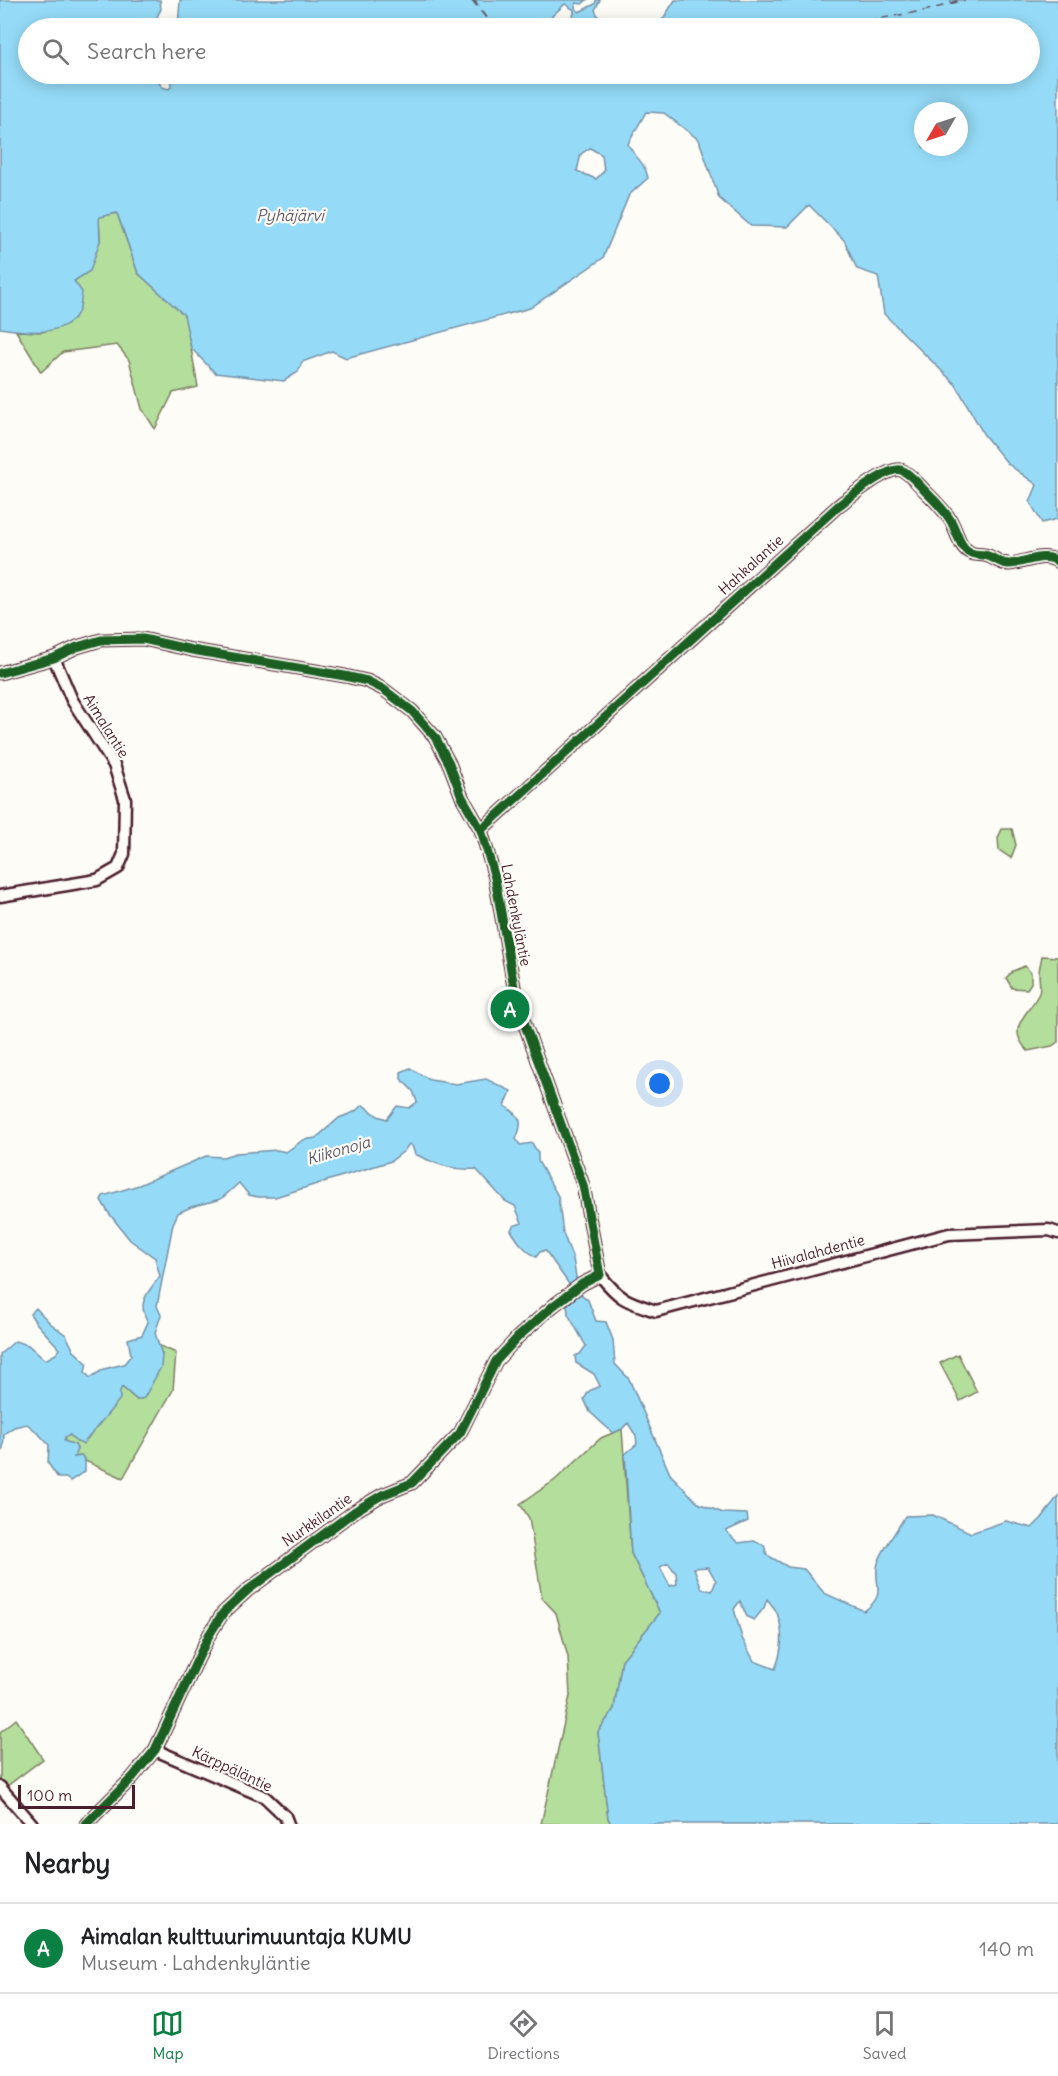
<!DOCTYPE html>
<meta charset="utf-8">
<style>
body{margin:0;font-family:Delius,sans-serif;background:#f2f2f2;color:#202124}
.compass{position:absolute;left:914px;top:102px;width:54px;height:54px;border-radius:50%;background:#fff;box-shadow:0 3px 15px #0003;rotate:231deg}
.scale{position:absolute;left:18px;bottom:15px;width:117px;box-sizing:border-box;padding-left:6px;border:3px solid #4a1f2b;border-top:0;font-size:16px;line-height:21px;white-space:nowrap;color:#4a1f2b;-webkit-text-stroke:4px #fdfcf7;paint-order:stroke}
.you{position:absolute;left:660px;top:1084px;width:21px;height:21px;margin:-15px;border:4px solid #fff;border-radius:50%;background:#1a73e8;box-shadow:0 0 0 9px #1a73e833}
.badge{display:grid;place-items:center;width:39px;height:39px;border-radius:50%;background:#0b8043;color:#fff;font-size:20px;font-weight:700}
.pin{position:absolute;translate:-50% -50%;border:3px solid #fff;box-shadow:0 2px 6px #0006}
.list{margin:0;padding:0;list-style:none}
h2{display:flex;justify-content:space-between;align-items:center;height:78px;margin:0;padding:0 24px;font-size:26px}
h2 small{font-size:20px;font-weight:400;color:#757577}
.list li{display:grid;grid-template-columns:39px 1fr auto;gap:18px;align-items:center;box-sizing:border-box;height:90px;padding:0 24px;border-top:2px solid #e0e0e0}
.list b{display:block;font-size:22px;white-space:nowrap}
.list p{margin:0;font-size:20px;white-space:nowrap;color:#757577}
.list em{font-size:20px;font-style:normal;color:#757577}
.icon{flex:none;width:33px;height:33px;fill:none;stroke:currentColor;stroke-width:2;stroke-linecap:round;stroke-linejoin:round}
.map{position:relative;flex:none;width:1058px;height:1824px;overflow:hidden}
.search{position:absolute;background:#fff;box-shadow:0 3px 15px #0003;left:18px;right:18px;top:18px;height:66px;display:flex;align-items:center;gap:15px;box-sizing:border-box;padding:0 21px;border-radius:33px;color:#757577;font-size:22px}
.sheet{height:168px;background:#fff}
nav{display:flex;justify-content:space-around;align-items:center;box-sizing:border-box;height:84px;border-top:2px solid #e0e0e0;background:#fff;font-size:16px;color:#757577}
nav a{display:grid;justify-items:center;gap:3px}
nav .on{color:#0b8043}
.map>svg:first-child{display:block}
</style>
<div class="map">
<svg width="1058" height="1824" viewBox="0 0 1058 1824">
<rect width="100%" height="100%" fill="#fdfcf7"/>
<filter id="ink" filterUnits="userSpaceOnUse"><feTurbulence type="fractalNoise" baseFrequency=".0167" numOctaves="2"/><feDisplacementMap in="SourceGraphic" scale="12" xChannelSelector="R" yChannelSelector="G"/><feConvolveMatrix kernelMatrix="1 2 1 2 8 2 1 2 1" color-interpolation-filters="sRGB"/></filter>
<g filter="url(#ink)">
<!-- green -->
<g fill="#b3de9b" stroke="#7e7e63" stroke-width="1.5">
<path d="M117,213L138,273L185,315L198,387L173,393L155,429L142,409L129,360L117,345L63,352L41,372L16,331L42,332L69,323L79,310L74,282L100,241L99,217Z"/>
<path d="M1002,829H1012L1016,845L1011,858L999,850L998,838Z"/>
<path d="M1042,956L1058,957V1042L1052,1046L1028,1051C1004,1027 1029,1015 1039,993C1041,988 1039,981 1039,974C1039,968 1041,962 1042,956Z"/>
<path d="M1025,966L1031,973V983L1027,989L1012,988L1006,978L1013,971Z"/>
<path d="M158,1345L176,1353L173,1390L123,1478L85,1461L82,1456L73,1457L77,1449L75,1445L64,1441L65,1437L70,1435L122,1387L137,1400L162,1355Z"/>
<path d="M958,1354L977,1392L960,1401L940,1363Z"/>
<path d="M622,1429L631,1553L660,1613L622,1660L614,1709L598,1732L608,1818L611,1824H541L570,1696L568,1657L556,1613L542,1598L529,1518L520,1504L555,1480L601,1438Z"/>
<path d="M16,1719L43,1759L3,1789L0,1787V1732Z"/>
</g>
<!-- water -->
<g fill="#95dbf7" stroke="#7790a5" stroke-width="1.5" fill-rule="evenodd">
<path d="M0,0H160L161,9L151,28H28V74H153L162,87L169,89L171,86L170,74H1030V28H646L661,22L675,0H1058V519L1042,523L1030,502L1037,485L1008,464L984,435L956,385L884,314L878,276L857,269L844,240L809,205L787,227L751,226L719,198L699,140L664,113L646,112L628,144C635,158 645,162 648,178L629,195L603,258L530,308L346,358L332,351L302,362L298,372L284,381L215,373L191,348L184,315L138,273L117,213L99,217L100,241L90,271L74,281L82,292C81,297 81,305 79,311C65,338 25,332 0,328ZM923,111H959V147H923ZM590,148L602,155L604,171L596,179L577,171L581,154Z"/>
<path d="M180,0H587L582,4L576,3L575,7L579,12L595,4L596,0H600L595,10L603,26L623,24L638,28H569V21L574,14V10L565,4L552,16L554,23L561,28H178Z"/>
<path d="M410,1068L430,1080L456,1084L486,1079L511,1091L505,1106C521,1116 524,1121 516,1139L520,1145L532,1143L538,1153V1161L558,1196L563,1233L573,1259L577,1283L582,1295L588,1300L596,1321L606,1322L613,1340L615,1364L629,1379L670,1474L698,1503L723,1513L747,1514L748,1521L726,1531L738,1543L754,1541L764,1545L767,1555L788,1567L804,1569L824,1593L864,1611C889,1593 872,1584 878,1563C882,1550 898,1529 905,1516L933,1515L971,1533L1006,1521L1032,1528L1042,1518L1058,1496V1824H611L608,1818L598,1732L614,1709L622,1660L660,1613L631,1553L625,1454L637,1444L636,1436L628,1423L622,1429L613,1433L590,1412L584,1399L589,1391L600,1386L594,1374L576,1363L575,1356L580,1354L586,1346L568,1314L567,1305L574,1299L571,1287L545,1250L540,1252L536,1257C524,1250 518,1242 511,1230L513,1226L522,1223L515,1206L505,1201L476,1169C453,1171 435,1164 415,1154L412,1146L409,1144L404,1151L391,1161L275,1197H258L249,1195L239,1183L221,1199L191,1207L178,1213L173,1224L157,1306L161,1315L155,1333L162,1355L161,1367L144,1398L137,1400L122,1387L120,1391V1399L83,1444L77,1442L70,1435L65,1437L64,1441L75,1445L77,1449L74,1457L82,1456L85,1461V1471L70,1481L66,1478H58L48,1463L49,1445L37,1432L27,1424L14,1427L4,1434L3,1449L0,1453V1354L15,1341L28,1345L45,1360L56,1354L60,1349L37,1324L30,1314L36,1308L50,1323L66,1335L74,1351L87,1363L85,1372L90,1378L104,1369L124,1364L131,1355L128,1339L142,1335L148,1322C136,1302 148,1293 160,1276L155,1258L130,1240L108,1212L101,1200L103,1196L139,1185L206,1156L223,1157L236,1153L277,1150L286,1152L303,1140L316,1138L339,1118L354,1112L363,1105L378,1116L387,1119L397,1106L409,1108L417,1102L413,1091L401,1079V1072ZM668,1563L676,1573L677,1584L670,1586L660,1567ZM708,1567L716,1581L712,1591L702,1589L694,1568ZM767,1599C771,1604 777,1610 778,1616C784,1633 782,1653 775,1669L754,1661L742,1638L734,1609L740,1601L747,1617L754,1620L764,1608Z"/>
</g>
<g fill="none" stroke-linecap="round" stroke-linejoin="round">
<!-- ferry -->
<g stroke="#605768" stroke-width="1.5" stroke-dasharray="8 6" stroke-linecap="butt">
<path d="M472,0L494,28"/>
<path d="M474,0L495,28"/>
<path d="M950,3L959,0"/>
<path d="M826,28L928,10L965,0"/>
<path d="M528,74L535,82L583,74"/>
</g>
<defs>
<g id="minor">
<path d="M0,673L54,658L77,647L101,640L143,639L192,650L345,676L367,681L383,689L412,711L435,737L449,763L462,797L481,830L495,878L514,987L525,1025L583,1185L600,1275"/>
<path d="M481,830L838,506C849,498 888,466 901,470C910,473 919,485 925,491C935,501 946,511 952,523C957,533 960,548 971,553C975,555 979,554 984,555C993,556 999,564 1009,564C1024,563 1046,551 1058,562"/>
<path d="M0,896L97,880L118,868L124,854L125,799L114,765L72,700L54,658"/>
<path d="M600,1275C620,1300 626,1301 656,1311L949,1234L1049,1230L1058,1233"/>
<path d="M155,1750L265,1797L285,1816L288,1824"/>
<path d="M0,1787L32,1824"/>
<path d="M86,1824L132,1778L155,1750L209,1635L223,1613L248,1590L355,1511L382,1495L412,1483L460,1433L496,1361L518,1337L553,1306L582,1284L600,1275"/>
</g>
</defs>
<!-- minor casing -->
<use href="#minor" stroke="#4a1f2b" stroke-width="15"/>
<!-- minor -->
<use href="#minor" stroke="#fdfcf7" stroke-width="10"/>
<defs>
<g id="cycleway">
<path d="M0,673L54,658L77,647L101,640L143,639L192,650L345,676L367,681L383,689L412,711L435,737L449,763L462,797L481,830L495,878L514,987L525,1025L583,1185L600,1275L582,1284L553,1306L518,1337L496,1361L460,1433L412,1483L382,1495L355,1511L248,1590L223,1613L209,1635L155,1750L132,1778L86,1824"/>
<path d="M481,830L838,506C849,498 888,466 901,470C910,473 919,485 925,491C935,501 946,511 952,523C957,533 960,548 971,553C975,555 979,554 984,555C993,556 999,564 1009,564C1024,563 1046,551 1058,562"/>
</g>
</defs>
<!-- cycleway casing -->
<use href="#cycleway" stroke="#fdfcf7" stroke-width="13"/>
<!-- cycleway -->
<use href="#cycleway" stroke="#1b5e20" stroke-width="9"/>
</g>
</g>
<g text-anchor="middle" stroke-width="4.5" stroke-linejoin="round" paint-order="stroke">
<!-- street labels -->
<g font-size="15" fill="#4a1f2b" stroke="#fdfcf7">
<text transform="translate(751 565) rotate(-42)" y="5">Hahkalantie</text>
<text transform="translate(106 726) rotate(58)" y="5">Aimalantie</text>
<text transform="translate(516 915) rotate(79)" y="5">Lahdenkyläntie</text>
<text transform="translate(818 1252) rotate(-15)" y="5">Hiivalahdentie</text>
<text transform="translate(317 1520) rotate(-35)" y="5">Nurkkilantie</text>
<text transform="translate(232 1769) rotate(25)" y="5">Kärppäläntie</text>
</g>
<!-- water labels -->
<g font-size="16" font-style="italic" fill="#605768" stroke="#fdfcf7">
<text x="290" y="221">Pyhäjärvi</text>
<text transform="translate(338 1150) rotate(-16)" y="6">Kiikonoja</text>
</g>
</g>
</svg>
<svg class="compass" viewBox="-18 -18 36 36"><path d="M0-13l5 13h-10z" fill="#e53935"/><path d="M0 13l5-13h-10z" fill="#757577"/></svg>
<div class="scale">100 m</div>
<div class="you"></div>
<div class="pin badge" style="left:510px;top:1009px">A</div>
<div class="search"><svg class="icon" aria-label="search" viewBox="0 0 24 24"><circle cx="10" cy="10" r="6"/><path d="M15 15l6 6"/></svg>Search here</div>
</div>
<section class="sheet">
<h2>Nearby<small></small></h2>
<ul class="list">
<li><span class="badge">A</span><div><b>Aimalan kulttuurimuuntaja KUMU</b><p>Museum · Lahdenkyläntie</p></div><em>140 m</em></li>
</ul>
</section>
<nav>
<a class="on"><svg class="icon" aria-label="map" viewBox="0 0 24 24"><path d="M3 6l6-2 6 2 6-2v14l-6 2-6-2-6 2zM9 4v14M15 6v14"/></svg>Map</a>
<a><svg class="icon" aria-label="directions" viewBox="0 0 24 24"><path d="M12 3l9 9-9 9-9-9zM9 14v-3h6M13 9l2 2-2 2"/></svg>Directions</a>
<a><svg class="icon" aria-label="saved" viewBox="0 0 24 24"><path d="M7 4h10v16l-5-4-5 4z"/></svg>Saved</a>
</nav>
